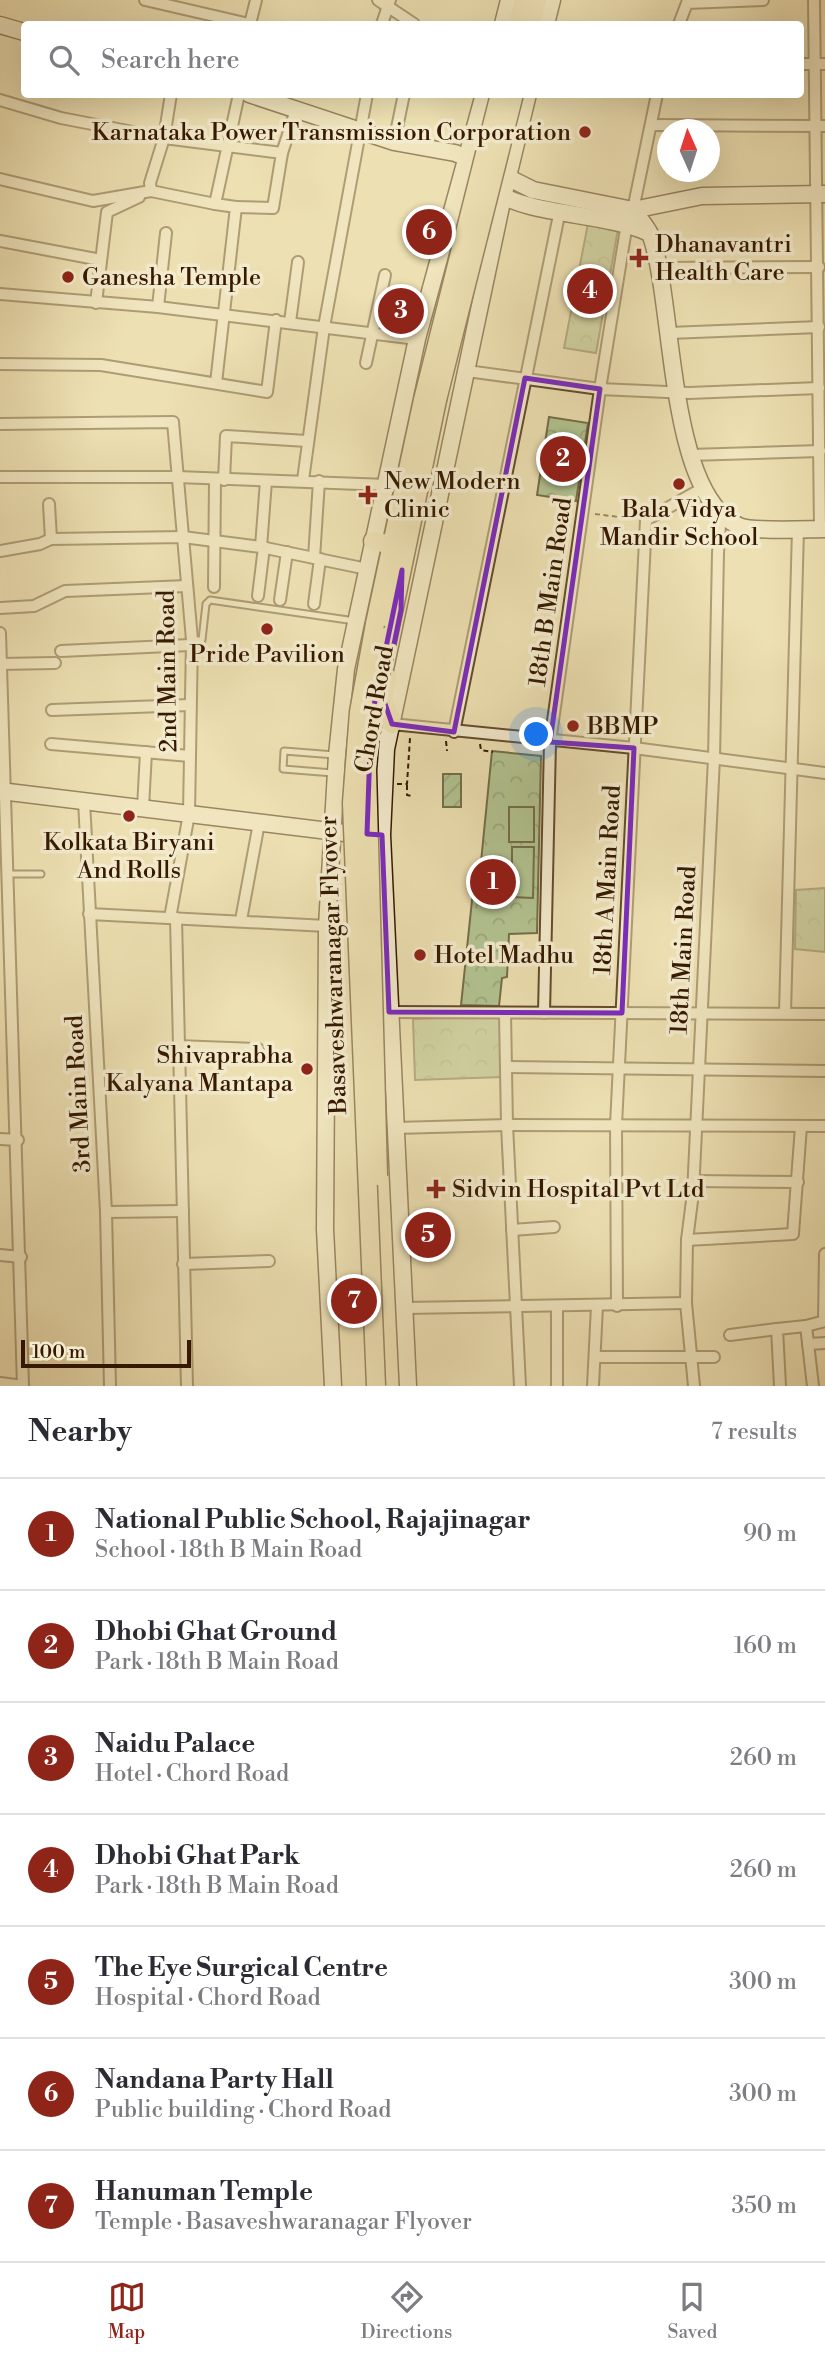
<!DOCTYPE html>
<meta charset="utf-8">
<style>
body{margin:0;font-family:"Libre Bodoni",serif;background:#f7f7f7;color:#2b2b33}
.compass{position:absolute;left:657px;top:119px;width:63px;height:63px;border-radius:50%;background:#fff;box-shadow:0 7px 28px #0002;rotate:357deg}
.scale{position:absolute;left:21px;bottom:18px;width:170px;box-sizing:border-box;padding-left:7px;border:4px solid #361900;border-top:0;font-size:19px;line-height:24px;white-space:nowrap;color:#361900;-webkit-text-stroke:5px #f3ebcd;paint-order:stroke}
.you{position:absolute;left:537px;top:735px;width:24px;height:24px;margin:-18px;border:5px solid #fff;border-radius:50%;background:#1a73e8;box-shadow:0 0 0 10px #1a73e833}
.badge{display:grid;place-items:center;width:46px;height:46px;border-radius:50%;background:#8f2418;color:#fff;font-size:23px;font-weight:700}
.pin{position:absolute;translate:-50% -50%;border:4px solid #fff;box-shadow:0 2px 7px #0006}
.list{margin:0;padding:0;list-style:none}
h2{display:flex;justify-content:space-between;align-items:center;height:91px;margin:0;padding:0 28px;font-size:30px}
h2 small{font-size:23px;font-weight:400;color:#7c7c81}
.list li{display:grid;grid-template-columns:46px 1fr auto;gap:21px;align-items:center;box-sizing:border-box;height:112px;padding:0 28px;border-top:2px solid #e1e1e2}
.list b{display:block;font-size:26px;white-space:nowrap}
.list p{margin:0;font-size:23px;white-space:nowrap;color:#7c7c81}
.list em{font-size:23px;font-style:normal;color:#7c7c81}
.icon{flex:none;width:38px;height:38px;fill:none;stroke:currentColor;stroke-width:2;stroke-linecap:round;stroke-linejoin:round}
.map{position:relative;flex:none;width:825px;height:1386px;overflow:hidden}
.search{position:absolute;background:#fff;box-shadow:0 7px 28px #0002;left:21px;right:21px;top:21px;height:77px;display:flex;align-items:center;gap:18px;box-sizing:border-box;padding:0 24px;border-radius:7px;color:#7c7c81;font-size:26px}
.sheet{height:875px;background:#fff}
nav{display:flex;justify-content:space-around;align-items:center;box-sizing:border-box;height:98px;border-top:2px solid #e1e1e2;background:#fff;font-size:19px;color:#7c7c81}
nav a{display:grid;justify-items:center;gap:4px}
nav .on{color:#8f2418}
.map>svg:first-child{display:block}
</style>
<div class="map">
<svg width="825" height="1386" viewBox="0 0 825 1386">
<defs>
<pattern id="forest-crowns" width="20" height="18" patternUnits="userSpaceOnUse" patternTransform="scale(1.75)"><rect width="20" height="18" fill="#b2c391"/><path d="M2 6a3 3 0 1 1 6 0M12 15a3 3 0 1 1 6 0" fill="none" stroke="#9aa77b"/></pattern>
<pattern id="garden-furrows" width="10" height="10" patternUnits="userSpaceOnUse" patternTransform="scale(1.75)"><rect width="10" height="10" fill="#b2c391"/><path d="M-1 1l2-2M0 10L10 0M9 11l2-2" fill="none" stroke="#9aa77b"/></pattern>
</defs>
<rect width="100%" height="100%" fill="#ede0b2"/>
<filter id="stains"><feTurbulence type="fractalNoise" baseFrequency=".00286" numOctaves="4"/><feColorMatrix values="0 0 0 0 .2 0 0 0 0 .09 0 0 0 0 .02 0 0 0 .5 -.17"/></filter>
<radialGradient id="worn" r=".72"><stop offset=".6" stop-color="#630" stop-opacity="0"/><stop offset="1" stop-color="#630" stop-opacity=".3"/></radialGradient>
<!-- forest -->
<g fill="url(#forest-crowns)" stroke="#746e48" stroke-width="2">
<path d="M589,218L618,229L596,353L564,348Z"/>
<path d="M549,417L588,423L576,501L537,495Z"/>
<path d="M492,751L541,756L537,933L509,934L507,977L502,978L499,1006L461,1005L475,872H480Z"/>
<path d="M825,888V952L795,949L796,890Z"/>
<path d="M501,1016L503,1077L415,1080L413,1019Z"/>
</g>
<!-- garden -->
<rect fill="url(#garden-furrows)" stroke="#746e48" stroke-width="2" x="443" y="774" width="18" height="33"/>
<!-- pitch -->
<g fill="#b2c391" stroke="#746e48" stroke-width="2">
<rect x="509" y="807" width="25" height="35"/>
<path d="M512,847H534L533,898L512,897Z"/>
</g>
<g fill="none" stroke-linecap="round" stroke-linejoin="round">
<defs>
<g id="lane">
<path d="M192,640H202L206,604L210,600L355,621"/>
<path d="M333,773L283,769L284,751L335,755"/>
<path d="M6,874H41"/>
</g>
<g id="street">
<path d="M145,0L249,24"/>
<path d="M378,0L414,24"/>
<path d="M814,0L820,529"/>
<path d="M250,24L256,0"/>
<path d="M382,24L390,0"/>
<path d="M679,24L687,3L763,0"/>
<path d="M800,64H825"/>
<path d="M0,100L61,118L164,138L282,153L273,208L236,207"/>
<path d="M651,125L825,126"/>
<path d="M394,142L404,94"/>
<path d="M282,153L296,110"/>
<path d="M0,179L93,201L151,191L215,204"/>
<path d="M151,191L150,183L164,138L171,94"/>
<path d="M0,241L101,260"/>
<path d="M660,268L819,267"/>
<path d="M0,294L158,307L417,339"/>
<path d="M96,303L107,212L139,197"/>
<path d="M158,307L166,233"/>
<path d="M290,322L298,262"/>
<path d="M669,333L819,327"/>
<path d="M366,363L385,275"/>
<path d="M0,364L101,365L267,392L276,320"/>
<path d="M467,371L600,389L689,393L819,388"/>
<path d="M216,383L236,207L215,204L239,94"/>
<path d="M0,424L173,422L192,640L189,814L170,918"/>
<path d="M689,455L820,451"/>
<path d="M0,477H177L387,485"/>
<path d="M224,480L226,436L307,441"/>
<path d="M303,480L324,327L367,94"/>
<path d="M49,504L51,539"/>
<path d="M261,547L266,481"/>
<path d="M0,551L40,544L51,539L183,537L261,547L367,569"/>
<path d="M314,558L319,481"/>
<path d="M214,587L215,480"/>
<path d="M258,596L264,547"/>
<path d="M280,600L287,552"/>
<path d="M314,604L320,559"/>
<path d="M0,608L34,606L65,591L187,586"/>
<path d="M0,633L23,1386"/>
<path d="M61,651L190,645"/>
<path d="M0,664L55,663"/>
<path d="M52,710L190,705"/>
<path d="M392,724L634,748L825,773"/>
<path d="M454,732L560,210"/>
<path d="M51,744L190,756"/>
<path d="M84,801L106,1212L110,1386"/>
<path d="M143,808L146,752"/>
<path d="M89,914L327,926"/>
<path d="M176,918L187,1386"/>
<path d="M241,920L259,823"/>
<path d="M389,1012L825,1014"/>
<path d="M505,1013L507,1125L520,1386"/>
<path d="M544,1013L550,742L600,389L627,223L633,210L657,94"/>
<path d="M785,1013L798,529"/>
<path d="M177,1046L258,1049"/>
<path d="M508,1067L825,1071"/>
<path d="M395,1128L507,1125L825,1126"/>
<path d="M0,1139L18,1140"/>
<path d="M694,1181L798,1182"/>
<path d="M106,1212L183,1211"/>
<path d="M512,1230L554,1227"/>
<path d="M687,1240L793,1234L801,1126"/>
<path d="M0,1255L21,1257"/>
<path d="M183,1264L269,1261"/>
<path d="M617,1306L616,1125L646,520L703,488"/>
<path d="M557,1307V1386"/>
<path d="M405,1308L686,1303"/>
<path d="M824,1321L825,1254"/>
<path d="M730,1335L777,1329"/>
<path d="M808,1344L825,1343"/>
<path d="M595,1357H714"/>
<path d="M0,1383L23,1386"/>
<path d="M593,1386L597,1306"/>
<path d="M694,1386L686,1303L687,1240L693,1193L714,758L718,553L720,525L724,516"/>
<path d="M780,1386L777,1329L806,1326"/>
<path d="M813,1386L806,1326L825,1321"/>
</g>
<g id="secondary">
<path d="M503,24L509,0"/>
<path d="M546,24L552,0"/>
<path d="M0,25L24,32"/>
<path d="M249,94L394,142L455,153L474,161"/>
<path d="M501,174L533,190L633,210C639,218 647,227 651,236C675,305 667,495 739,526C753,532 808,529 825,529"/>
<path d="M495,191C526,215 605,213 647,232"/>
<path d="M633,210L702,196L825,194"/>
<path d="M0,791L345,833"/>
<path d="M333,1386L325,1229L327,926L337,755L346,669L417,339L484,94"/>
<path d="M408,1386L382,835L386,749L503,197L528,94"/>
</g>
<g id="primary">
<path d="M518,24L524,0"/>
<path d="M531,24L537,0"/>
<path d="M373,541L393,545"/>
<path d="M375,624L423,400"/>
<path d="M388,636L437,400"/>
<path d="M387,677L383,698L392,724"/>
</g>
</defs>
<!-- lane casing -->
<use href="#lane" stroke="#644b2c" stroke-width="9"/>
<!-- street casing -->
<use href="#street" stroke="#644b2c" stroke-width="14"/>
<!-- secondary casing -->
<use href="#secondary" stroke="#361900" stroke-width="19"/>
<!-- primary casing -->
<use href="#primary" stroke="#361900" stroke-width="21"/>
<!-- path -->
<g stroke="#361900" stroke-width="2" stroke-dasharray="5 3.5" stroke-linecap="butt">
<path d="M595,514L635,519"/>
<path d="M446,741L447,751"/>
<path d="M480,744L481,750L493,752"/>
<path d="M397,784H407L410,738"/>
<path d="M407,785V795L412,796"/>
</g>
<!-- lane -->
<use href="#lane" stroke="#f3ebcd" stroke-width="5"/>
<!-- street -->
<use href="#street" stroke="#f3ebcd" stroke-width="10"/>
<!-- secondary -->
<use href="#secondary" stroke="#f3ebcd" stroke-width="16"/>
<!-- primary -->
<use href="#primary" stroke="#ede0b2" stroke-width="18"/>
<defs>
<g id="primary-bridge">
<path d="M423,400L500,94"/>
<path d="M437,400L514,94"/>
<path d="M375,624L359,712L352,803L376,1386"/>
<path d="M378,1176L367,770L371,720L388,636"/>
</g>
</defs>
<!-- primary-bridge casing -->
<use href="#primary-bridge" stroke="#361900" stroke-width="21" stroke-linecap="butt"/>
<!-- primary-bridge -->
<use href="#primary-bridge" stroke="#ede0b2" stroke-width="18"/>
</g>
<!-- marked area -->
<path d="M0 0H825V1386H0ZM525,378L600,389L550,742L634,748L622,1013L389,1012L382,835L367,834L371,720L402,570L401,610L383,698L392,724L454,732Z" fill="#ede0b2" fill-opacity=".55" fill-rule="evenodd"/>
<path fill="none" stroke="#7b2cbf" stroke-width="5" stroke-linejoin="round" d="M525,378L600,389L550,742L634,748L622,1013L389,1012L382,835L367,834L371,720L402,570L401,610L383,698L392,724L454,732Z"/>
<!-- markers -->
<g fill="#8f2418" stroke="#f3ebcd" stroke-width="2.5">
<circle cx="585" cy="132" r="7"/>
<path d="M635.5 247.5h7v7h7v7h-7v7h-7v-7h-7v-7h7z"/>
<circle cx="68" cy="277" r="7"/>
<circle cx="679" cy="484" r="7"/>
<path d="M364.5 484.5h7v7h7v7h-7v7h-7v-7h-7v-7h7z"/>
<circle cx="267" cy="629" r="7"/>
<circle cx="573" cy="726" r="7"/>
<circle cx="129" cy="816" r="7"/>
<circle cx="420" cy="955" r="7"/>
<circle cx="307" cy="1069" r="7"/>
<path d="M432.5 1178.5h7v7h7v7h-7v7h-7v-7h-7v-7h7z"/>
</g>
<g text-anchor="middle" stroke-width="7" stroke-linejoin="round" paint-order="stroke">
<!-- poi labels -->
<g font-size="24" fill="#361900" stroke="#f3ebcd" text-anchor="start">
<text x="571" y="140" text-anchor="end">Karnataka Power Transmission Corporation</text>
<text x="655" y="252">Dhanavantri<tspan x="655" dy="28">Health Care</tspan></text>
<text x="82" y="285">Ganesha Temple</text>
<text x="384" y="489">New Modern<tspan x="384" dy="28">Clinic</tspan></text>
<text x="679" y="517" text-anchor="middle">Bala Vidya<tspan x="679" dy="28">Mandir School</tspan></text>
<text x="267" y="662" text-anchor="middle">Pride Pavilion</text>
<text x="587" y="734">BBMP</text>
<text x="129" y="850" text-anchor="middle">Kolkata Biryani<tspan x="129" dy="28">And Rolls</tspan></text>
<text x="434" y="963">Hotel Madhu</text>
<text x="293" y="1063" text-anchor="end">Shivaprabha<tspan x="293" dy="28">Kalyana Mantapa</tspan></text>
<text x="452" y="1197">Sidvin Hospital Pvt Ltd</text>
</g>
<!-- street labels -->
<g font-size="24" fill="#361900" stroke="#f3ebcd">
<text transform="translate(550 592) rotate(-82)" y="8">18th B Main Road</text>
<text transform="translate(167 671) rotate(-91)" y="8">2nd Main Road</text>
<text transform="translate(374 709) rotate(-80)" y="8">Chord Road</text>
<text transform="translate(607 880) rotate(-87)" y="8">18th A Main Road</text>
<text transform="translate(683 950) rotate(-87)" y="8">18th Main Road</text>
<text transform="translate(333 965) rotate(-92)" y="8">Basaveshwaranagar Flyover</text>
<text transform="translate(78 1094) rotate(-93)" y="8">3rd Main Road</text>
</g>
</g>
<rect width="100%" height="100%" filter="url(#stains)"/>
<rect width="100%" height="100%" fill="url(#worn)"/>
</svg>
<svg class="compass" viewBox="-18 -18 36 36"><path d="M0-13l5 13h-10z" fill="#e53935"/><path d="M0 13l5-13h-10z" fill="#7c7c81"/></svg>
<div class="scale">100 m</div>
<div class="you"></div>
<div class="pin badge" style="left:493px;top:882px">1</div>
<div class="pin badge" style="left:563px;top:459px">2</div>
<div class="pin badge" style="left:401px;top:311px">3</div>
<div class="pin badge" style="left:590px;top:291px">4</div>
<div class="pin badge" style="left:428px;top:1235px">5</div>
<div class="pin badge" style="left:429px;top:232px">6</div>
<div class="pin badge" style="left:354px;top:1301px">7</div>
<div class="search"><svg class="icon" aria-label="search" viewBox="0 0 24 24"><circle cx="10" cy="10" r="6"/><path d="M15 15l6 6"/></svg>Search here</div>
</div>
<section class="sheet">
<h2>Nearby<small>7 results</small></h2>
<ul class="list">
<li><span class="badge">1</span><div><b>National Public School, Rajajinagar</b><p>School · 18th B Main Road</p></div><em>90 m</em></li>
<li><span class="badge">2</span><div><b>Dhobi Ghat Ground</b><p>Park · 18th B Main Road</p></div><em>160 m</em></li>
<li><span class="badge">3</span><div><b>Naidu Palace</b><p>Hotel · Chord Road</p></div><em>260 m</em></li>
<li><span class="badge">4</span><div><b>Dhobi Ghat Park</b><p>Park · 18th B Main Road</p></div><em>260 m</em></li>
<li><span class="badge">5</span><div><b>The Eye Surgical Centre</b><p>Hospital · Chord Road</p></div><em>300 m</em></li>
<li><span class="badge">6</span><div><b>Nandana Party Hall</b><p>Public building · Chord Road</p></div><em>300 m</em></li>
<li><span class="badge">7</span><div><b>Hanuman Temple</b><p>Temple · Basaveshwaranagar Flyover</p></div><em>350 m</em></li>
</ul>
</section>
<nav>
<a class="on"><svg class="icon" aria-label="map" viewBox="0 0 24 24"><path d="M3 6l6-2 6 2 6-2v14l-6 2-6-2-6 2zM9 4v14M15 6v14"/></svg>Map</a>
<a><svg class="icon" aria-label="directions" viewBox="0 0 24 24"><path d="M12 3l9 9-9 9-9-9zM9 14v-3h6M13 9l2 2-2 2"/></svg>Directions</a>
<a><svg class="icon" aria-label="saved" viewBox="0 0 24 24"><path d="M7 4h10v16l-5-4-5 4z"/></svg>Saved</a>
</nav>
